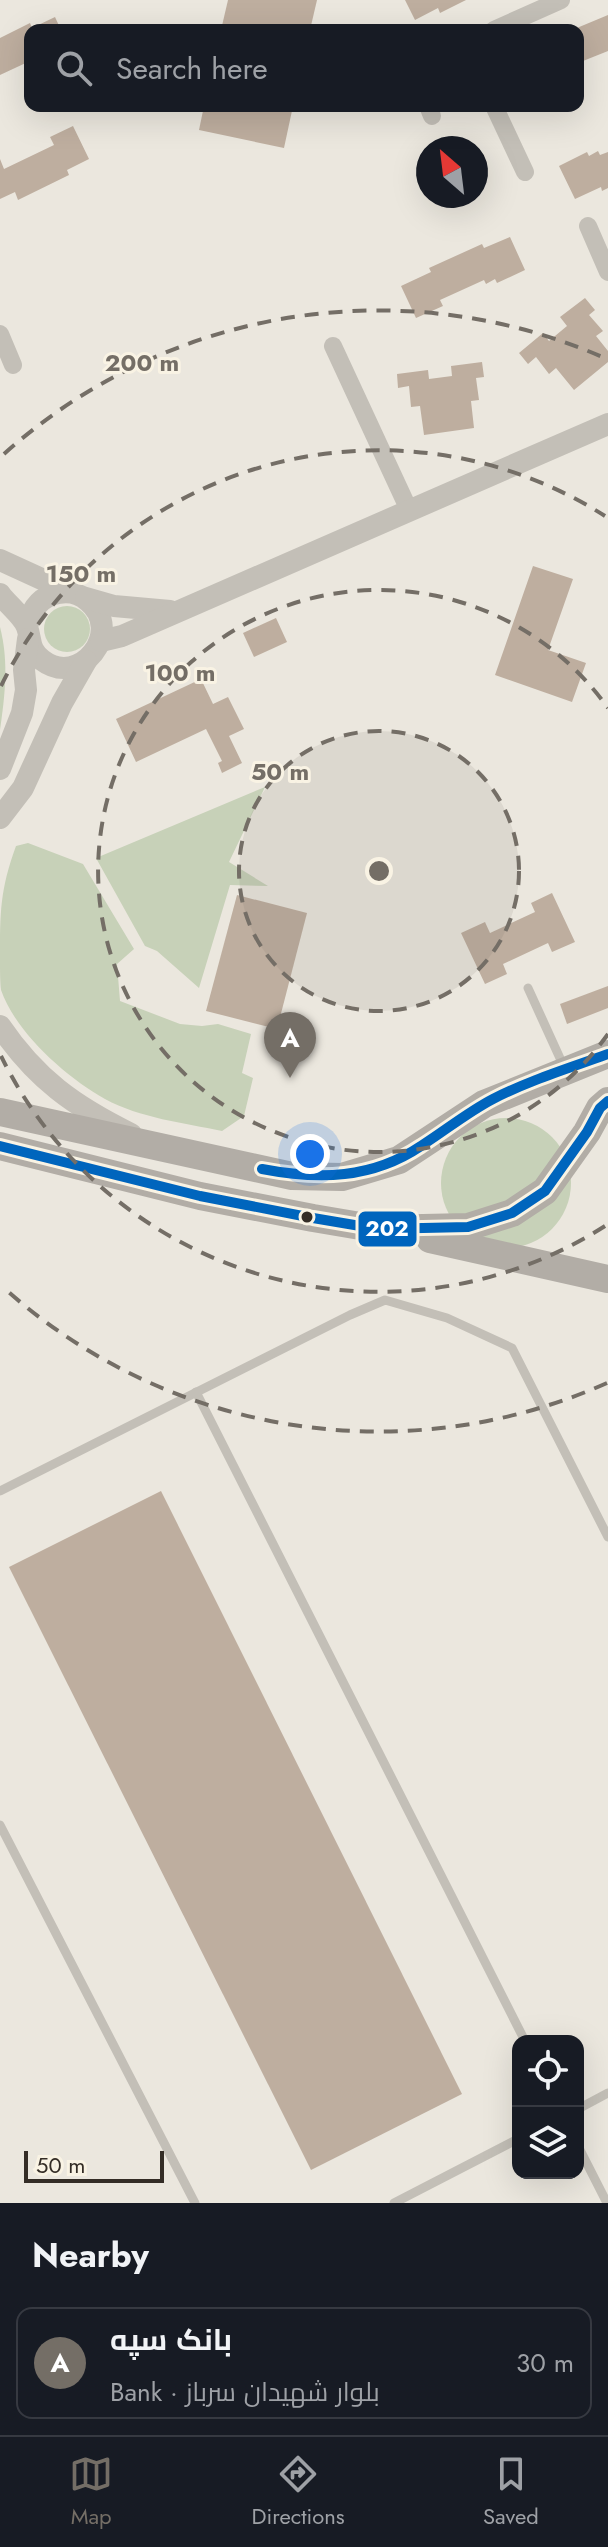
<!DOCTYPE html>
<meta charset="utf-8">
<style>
body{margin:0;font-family:Jost,Cairo,sans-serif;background:#242831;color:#f1f3f6}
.controls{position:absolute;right:24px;bottom:24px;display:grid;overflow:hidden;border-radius:16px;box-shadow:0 8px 32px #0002}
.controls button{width:72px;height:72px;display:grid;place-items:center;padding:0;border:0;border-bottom:2px solid #363941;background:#171b24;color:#f1f3f6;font:40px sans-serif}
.compass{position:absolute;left:416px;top:136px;width:72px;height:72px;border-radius:50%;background:#171b24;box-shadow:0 8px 32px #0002;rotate:332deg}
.scale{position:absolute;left:24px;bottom:20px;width:140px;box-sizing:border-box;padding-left:8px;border:4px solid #342d26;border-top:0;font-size:22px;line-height:28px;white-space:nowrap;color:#342d26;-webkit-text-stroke:6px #f9f3e4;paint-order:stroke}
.you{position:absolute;left:310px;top:1154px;width:28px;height:28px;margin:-20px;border:6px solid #fff;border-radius:50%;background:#1a73e8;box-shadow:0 0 0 12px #1a73e833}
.badge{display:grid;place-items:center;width:52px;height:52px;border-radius:50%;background:#746e66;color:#fff;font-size:26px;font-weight:700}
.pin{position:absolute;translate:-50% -66px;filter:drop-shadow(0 2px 4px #0008)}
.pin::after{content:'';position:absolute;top:42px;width:28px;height:24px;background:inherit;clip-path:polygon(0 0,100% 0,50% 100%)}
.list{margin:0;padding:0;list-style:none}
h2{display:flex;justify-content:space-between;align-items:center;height:104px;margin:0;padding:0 32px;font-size:34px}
h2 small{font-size:26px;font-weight:400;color:#9ea1a6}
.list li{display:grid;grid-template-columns:52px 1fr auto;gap:24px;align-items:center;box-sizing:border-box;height:112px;margin:0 16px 16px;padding:0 16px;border:2px solid #363941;border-radius:16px}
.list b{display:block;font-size:30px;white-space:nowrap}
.list p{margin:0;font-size:26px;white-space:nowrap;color:#9ea1a6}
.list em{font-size:26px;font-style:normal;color:#9ea1a6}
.icon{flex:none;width:44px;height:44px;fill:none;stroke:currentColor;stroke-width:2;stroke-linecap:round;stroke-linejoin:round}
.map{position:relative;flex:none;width:608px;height:2203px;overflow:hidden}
.search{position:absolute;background:#171b24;box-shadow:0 8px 32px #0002;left:24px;right:24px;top:24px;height:88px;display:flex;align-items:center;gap:20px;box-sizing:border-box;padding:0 28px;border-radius:16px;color:#9ea1a6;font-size:30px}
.sheet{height:232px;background:#171b24}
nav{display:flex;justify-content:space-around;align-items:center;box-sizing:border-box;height:112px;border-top:2px solid #363941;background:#171b24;font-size:22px;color:#9ea1a6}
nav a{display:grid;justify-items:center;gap:4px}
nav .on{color:#746e66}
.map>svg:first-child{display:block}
</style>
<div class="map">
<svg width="608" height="2203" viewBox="0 0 608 2203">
<rect width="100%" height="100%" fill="#ebe7de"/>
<!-- green -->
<g fill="#c7d1b8">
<circle cx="67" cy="629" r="23"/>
<path d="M0,627C9,662 5,694 0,730Z"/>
<path d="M265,787L229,862L268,886L230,885L199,988L157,951L145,946L96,858Z"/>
<path d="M28,843L83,864L134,949L117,964L120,1001L180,1024L202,1026L218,1024L251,1034L242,1073L253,1078L244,1116L222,1131C184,1123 140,1118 105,1099C66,1077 16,1033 1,990C0,981 0,969 0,959C0,912 0,890 16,846Z"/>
<circle cx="506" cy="1183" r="65"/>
</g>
<!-- building -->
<g fill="#beae9f">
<path d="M228,0H317L310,30H221Z"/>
<path d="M405,0H466L440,13L438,8L415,20Z"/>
<path d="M608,15V51L578,63V30H572Z"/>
<path d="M55,17L61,30H30V61L0,75V38L30,23L32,28Z"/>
<path d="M204,106H293L284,148L199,130Z"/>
<path d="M73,126L89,159L67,170L69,175L18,200L15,192L0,199V159L4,169L54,145L50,137Z"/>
<path d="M598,151L600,155L608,152V188L602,191L601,187L575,199L559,166L587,152L589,156Z"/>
<path d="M510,237L525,270L497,283L495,279L486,284L484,280L440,300L443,306L416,318L401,286L431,272L429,268L482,244L484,248Z"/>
<path d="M585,298L595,310L589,315L603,331L596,336L608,351V362L574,390L556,368L549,374L536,357L528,364L519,353L543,333L549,341L567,326L560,317Z"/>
<path d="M482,362L484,377L476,378L479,400L471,401L474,428L424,435L420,406L411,407L409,386L398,388L397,374L428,370L429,379L452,376L451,366Z"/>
<path d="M533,566L573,579L548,650L586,663L572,702L495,675Z"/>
<path d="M276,618L287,642L254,657L243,633Z"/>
<path d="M201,679L213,704L228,697L244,729L229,736L242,763L222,773L218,763L222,761L206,729L136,762L116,719Z"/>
<path d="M552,893L575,942L552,952L548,943L503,964L507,974L485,984L461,933L485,922L490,933L535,912L531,903Z"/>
<path d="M237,895L307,913L277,1029L206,1011Z"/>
<path d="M608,986V1008L567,1024L560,1004Z"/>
<path d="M161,1491L462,2094L311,2170L9,1567Z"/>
</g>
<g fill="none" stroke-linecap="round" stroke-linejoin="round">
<!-- service -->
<g stroke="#c3bfb7" stroke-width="9">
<path d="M528,988L564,1067"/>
<path d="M196,1392L525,2041"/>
<path d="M0,1491L350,1315L385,1300L447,1318L512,1348L608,1537"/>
<path d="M0,1825L195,2203"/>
<path d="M578,2109L608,2093"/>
<path d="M578,2146L607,2203"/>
<path d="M394,2203L518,2139"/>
</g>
<!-- minor -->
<g stroke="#c3bfb7" stroke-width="18">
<path d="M494,30L561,0"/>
<path d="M428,106L432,116"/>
<path d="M494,106L525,172"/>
<path d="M588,226L608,272"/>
<path d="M0,334L13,365"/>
<path d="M333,346L409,510"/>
</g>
<!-- tertiary -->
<g stroke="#c3bfb7" stroke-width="22">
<path d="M0,560L70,592"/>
<path d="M0,594C7,604 23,616 27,627C32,641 28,649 42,660C80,689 125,631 88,601C80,594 69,591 59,593C40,596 31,610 27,627"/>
<path d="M86,598L114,606L170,611"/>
<path d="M101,641L122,636L608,424"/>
<path d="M0,769L22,713L26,690L24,670L28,639"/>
<path d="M0,818L23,788L62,703L86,661"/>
<path d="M0,1026C36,1079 74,1106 131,1134"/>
</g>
<!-- primary -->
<g stroke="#b2ada6" stroke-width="28">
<path d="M0,1112L292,1176L342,1177L399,1160L484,1104L608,1054"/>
<path d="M0,1146L200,1196L313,1218L378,1229L468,1227L512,1213L545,1191L587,1132L600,1108L608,1101"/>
<path d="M430,1239L608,1279"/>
</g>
<defs>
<g id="bus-1">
<path d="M0,1146L200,1196L313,1218L378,1229L468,1227L512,1213L545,1191L587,1132L600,1108L608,1101"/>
<path d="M262,1169C319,1180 372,1179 421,1146C446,1130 468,1112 493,1099C530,1080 570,1068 608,1054"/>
</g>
</defs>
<!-- bus-1 casing -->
<use href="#bus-1" stroke="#f9f3e4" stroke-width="16"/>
<!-- bus-1 -->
<use href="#bus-1" stroke="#0065bd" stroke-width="10"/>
</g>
<!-- distance rings -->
<circle cx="379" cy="871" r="140" fill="#746e66" fill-opacity=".12"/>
<g fill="none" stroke="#746e66" stroke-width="4" stroke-dasharray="14 10">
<circle cx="379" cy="871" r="140"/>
<path d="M608 1034A281 281 0 1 1 608 708"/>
<path d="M605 1226A421 421 0 0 1 1 1056M1 686A421 421 0 0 1 605 516"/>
<path d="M607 1383A561 561 0 0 1 4 1288M4 454A561 561 0 0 1 607 359"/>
</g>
<!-- markers -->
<circle fill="#342d26" stroke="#f9f3e4" stroke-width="3" cx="307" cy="1217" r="7"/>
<circle cx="379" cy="871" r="12" fill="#746e66" stroke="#f9f3e4" stroke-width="4"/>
<g font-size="24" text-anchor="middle" font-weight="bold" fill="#746e66" stroke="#f9f3e4" stroke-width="6" stroke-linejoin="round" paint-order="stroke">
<text x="142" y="371">200 m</text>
<text x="81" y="582">150 m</text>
<text x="180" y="681">100 m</text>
<text x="280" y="780">50 m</text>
</g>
<rect stroke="#f9f3e4" stroke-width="3" x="357" y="1210" width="61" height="38" rx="8" fill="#0065bd"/>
<g font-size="22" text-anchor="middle" font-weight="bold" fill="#fff">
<text x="387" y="1236">202</text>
</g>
</svg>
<div class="controls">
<button><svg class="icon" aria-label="locate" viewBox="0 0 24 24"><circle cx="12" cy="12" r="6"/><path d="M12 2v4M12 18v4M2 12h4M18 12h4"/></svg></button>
<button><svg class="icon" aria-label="layers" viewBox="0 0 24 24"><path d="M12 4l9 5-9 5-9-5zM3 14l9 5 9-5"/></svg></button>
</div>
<svg class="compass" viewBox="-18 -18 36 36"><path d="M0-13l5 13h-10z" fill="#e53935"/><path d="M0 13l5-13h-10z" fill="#9ea1a6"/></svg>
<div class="scale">50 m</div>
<div class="you"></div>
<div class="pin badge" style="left:290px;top:1078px">A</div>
<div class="search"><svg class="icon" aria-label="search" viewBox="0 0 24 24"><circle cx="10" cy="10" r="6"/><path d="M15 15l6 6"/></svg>Search here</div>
</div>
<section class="sheet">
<h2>Nearby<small></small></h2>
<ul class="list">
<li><span class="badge">A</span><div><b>بانک سپه</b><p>Bank · بلوار شهیدان سرباز</p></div><em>30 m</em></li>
</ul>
</section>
<nav>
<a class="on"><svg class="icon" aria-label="map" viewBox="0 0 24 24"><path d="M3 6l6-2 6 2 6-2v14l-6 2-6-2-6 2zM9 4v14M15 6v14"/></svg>Map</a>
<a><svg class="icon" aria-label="directions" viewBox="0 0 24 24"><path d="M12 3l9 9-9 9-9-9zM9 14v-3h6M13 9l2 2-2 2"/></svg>Directions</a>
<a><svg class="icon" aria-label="saved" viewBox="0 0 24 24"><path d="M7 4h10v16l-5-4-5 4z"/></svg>Saved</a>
</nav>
